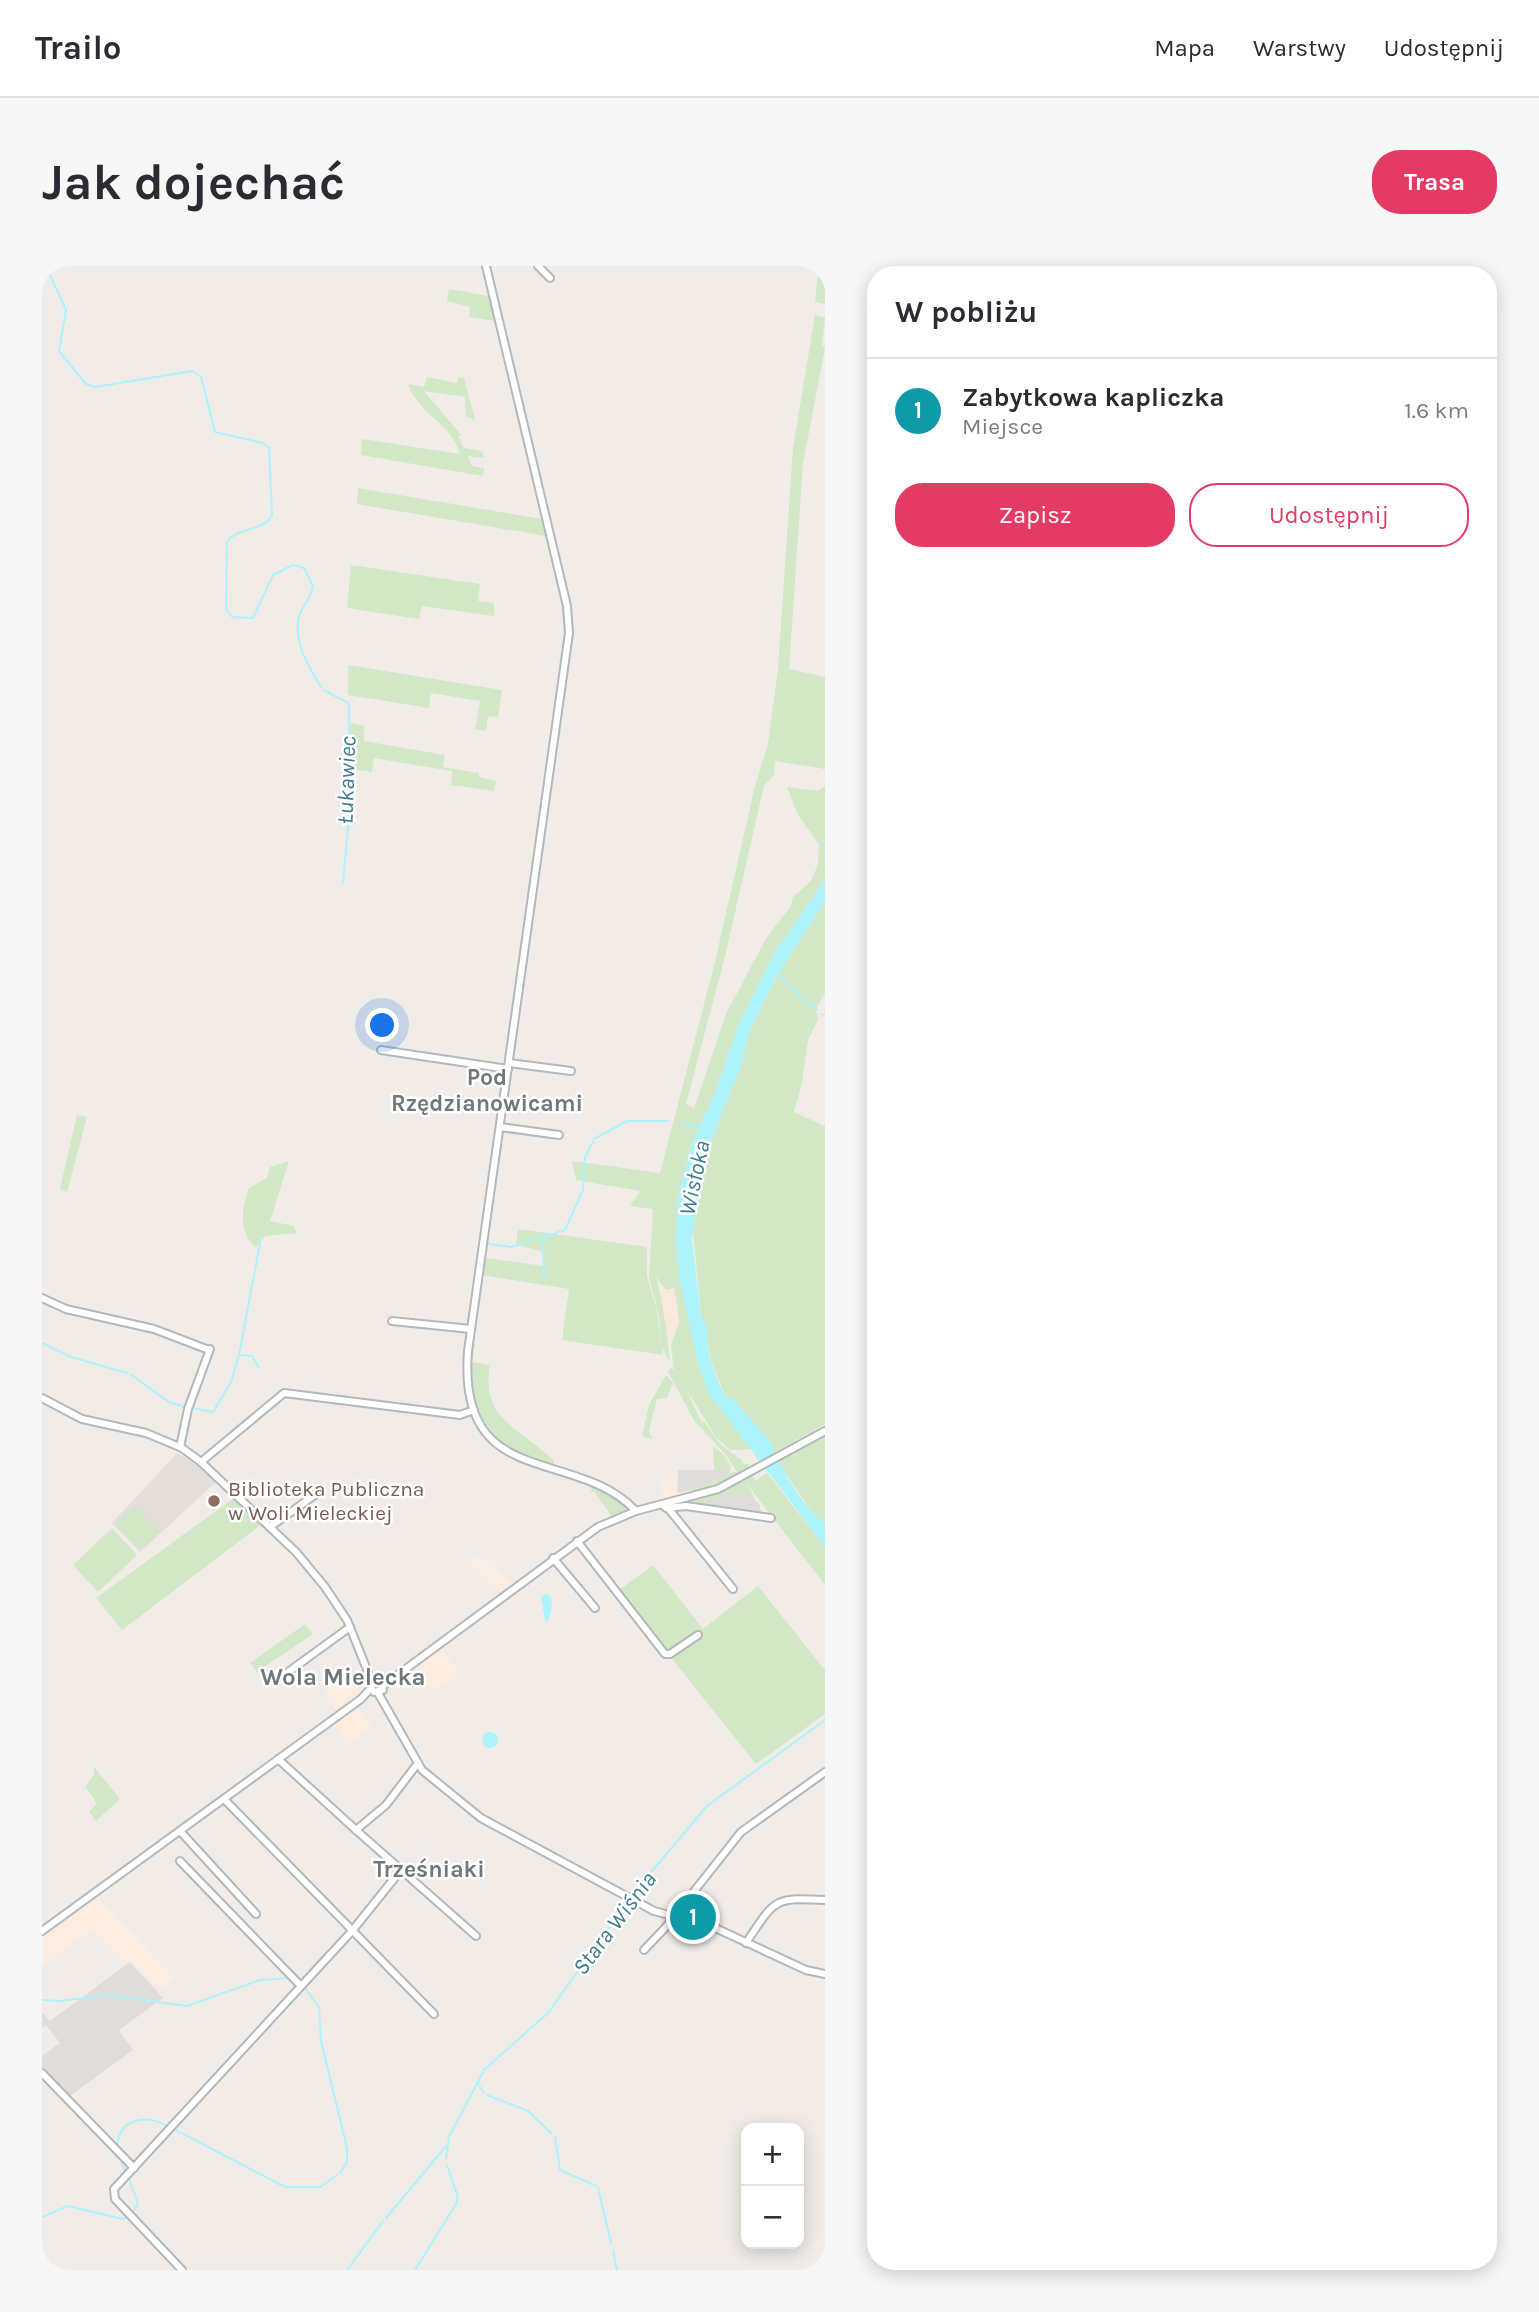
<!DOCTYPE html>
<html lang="pl">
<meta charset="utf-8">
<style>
body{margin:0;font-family:Karla,sans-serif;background:#f7f7f7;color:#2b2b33}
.controls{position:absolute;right:21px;bottom:21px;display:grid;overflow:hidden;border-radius:14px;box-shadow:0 4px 18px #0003}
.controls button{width:63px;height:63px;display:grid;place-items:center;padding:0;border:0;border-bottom:2px solid #e1e1e2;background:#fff;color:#2b2b33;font:35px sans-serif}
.you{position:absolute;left:341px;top:760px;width:24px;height:24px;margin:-18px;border:5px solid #fff;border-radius:50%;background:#1a73e8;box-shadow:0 0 0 10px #1a73e833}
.badge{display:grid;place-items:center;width:46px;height:46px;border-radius:50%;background:#e43b64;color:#fff;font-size:23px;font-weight:700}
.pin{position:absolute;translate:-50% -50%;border:4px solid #fff;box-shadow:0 2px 7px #0006}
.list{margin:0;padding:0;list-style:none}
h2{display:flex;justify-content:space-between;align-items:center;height:91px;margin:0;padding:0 28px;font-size:30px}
h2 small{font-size:23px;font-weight:400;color:#7c7c81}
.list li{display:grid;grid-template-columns:46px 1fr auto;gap:21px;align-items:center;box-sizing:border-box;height:105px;padding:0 28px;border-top:2px solid #e1e1e2}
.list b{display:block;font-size:26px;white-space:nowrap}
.list p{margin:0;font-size:23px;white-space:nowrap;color:#7c7c81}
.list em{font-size:23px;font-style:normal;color:#7c7c81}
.actions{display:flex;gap:14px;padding:21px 28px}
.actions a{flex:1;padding:16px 0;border:2px solid #e43b64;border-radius:28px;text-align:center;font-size:24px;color:#e43b64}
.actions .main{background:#e43b64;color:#fff}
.map{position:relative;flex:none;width:783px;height:2004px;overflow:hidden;border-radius:28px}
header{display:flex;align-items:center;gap:42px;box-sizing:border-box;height:98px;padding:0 35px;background:#fff;border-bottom:2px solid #e1e1e2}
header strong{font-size:33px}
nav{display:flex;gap:38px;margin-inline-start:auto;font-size:24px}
.intro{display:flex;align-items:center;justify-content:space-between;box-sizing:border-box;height:168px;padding:0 42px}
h1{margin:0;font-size:49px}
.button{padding:18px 32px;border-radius:28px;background:#e43b64;color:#fff;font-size:24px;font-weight:700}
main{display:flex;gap:42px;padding:0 42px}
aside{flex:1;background:#fff;border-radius:28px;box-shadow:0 4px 18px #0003}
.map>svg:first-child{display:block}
</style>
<header>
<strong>Trailo</strong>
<nav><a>Mapa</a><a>Warstwy</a><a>Udostępnij</a></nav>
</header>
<div class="intro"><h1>Jak dojechać</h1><a class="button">Trasa</a></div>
<main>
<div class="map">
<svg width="783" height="2004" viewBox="0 0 783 2004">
<rect width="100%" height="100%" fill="#f1ece8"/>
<!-- commercial -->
<g fill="#fdede1">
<path d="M634,1215L635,1227L645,1230L617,1237L621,1229L619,1216Z"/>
<path d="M437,1289L470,1318L458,1326L428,1297Z"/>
<path d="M399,1383L418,1407L391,1426L371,1402Z"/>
<path d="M319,1401L324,1415L322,1422L295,1445L282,1427Z"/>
<path d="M316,1442L330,1461L306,1479L292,1459Z"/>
<path d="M55,1632L132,1711L119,1723L89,1693L84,1697L51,1664L0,1700V1672Z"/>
</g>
<!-- industrial -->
<g fill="#e0dcda">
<path d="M636,1204H684V1210L656,1222L635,1227Z"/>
<path d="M700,1219L718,1240V1249L653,1240Z"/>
<path d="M88,1696L121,1732L77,1764L91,1784L25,1832L0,1807V1790L18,1777L4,1759L0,1761V1746L8,1755Z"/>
</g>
<!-- education -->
<path fill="#e4ddd9" d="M135,1187L148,1194L174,1216L98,1286L70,1257Z"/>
<!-- green -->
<g fill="#d1e7c6">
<path d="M777,0H783V38L773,36Z"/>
<path d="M407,23L447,30L454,55L427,51L428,41L405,35Z"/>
<path d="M773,49L783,52L780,79L783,82L761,197L747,403L783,411V503L733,495L732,509L722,520L683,690L644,838L652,842L684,748L723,674L749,640L751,631L768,616L776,599L777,579L756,549L745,521L776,525L783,520V614L733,686L696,761L673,827L649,880L636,930V997L656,1099L667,1128L711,1183L718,1197L709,1183L688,1184L674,1171L643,1121L661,1159V1154L679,1179L701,1195L699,1197L706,1198L713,1215L725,1207L783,1281V1319L705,1218L721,1248H714L718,1240L712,1232L700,1229L698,1225L659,1237L628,1240L664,1231L708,1210L702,1203L679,1218L645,1230L641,1228L684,1210V1204H672L671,1180L683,1190L689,1202L687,1207L695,1206L684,1189L653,1156L626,1106L628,1101L632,1104L629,1079L637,1056L632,1022L624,1024L614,1011L623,1046L628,1097L620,1081L617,1050L607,1011L611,943L588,940L598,925L534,914L530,895L618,907L672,700L713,520L726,478L736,402L751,182Z"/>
<path d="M385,111L415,117L416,111L422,112L433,154L424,150L423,131L382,125L420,170H416L422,182L440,185L442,192L426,190L430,200L442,202L441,210L319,189L320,173L418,188C411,159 375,147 366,118L382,121Z"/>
<path d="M316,222L500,253L504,270L315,238Z"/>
<path d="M309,299L438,318L436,335L452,337V350L380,340L377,353L305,342Z"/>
<path d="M306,399L460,424L456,451L446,450L444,465L433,463L438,435L389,427L387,442L306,429Z"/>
<path d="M308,457L322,460V475L403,489L401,501L437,507V511L454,515L452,525L409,519L410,505L332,492L330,506L307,503Z"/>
<path d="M783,635V727L774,744L776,754L766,774L760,817L752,846L783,860V1158L731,1187L727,1174L695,1139L683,1130L670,1097L659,1051L651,964L661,896L699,799L709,762L736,708Z"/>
<path d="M35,849L45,851L25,926L18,923Z"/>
<path d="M247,895L228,955L252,960L255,967L223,970L214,982C196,964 199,944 207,922L225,912L228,901Z"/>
<path d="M476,963L605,981V1010L615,1045L621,1089L520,1074L527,1023L439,1009L444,992L502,1000L500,985L474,979Z"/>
<path d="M430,1078H433L430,1096L448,1099C438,1154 480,1163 512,1195V1204C447,1183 423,1145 430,1078Z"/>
<path d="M624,1109L631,1117L625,1132L615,1133L607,1164L610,1173L600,1170L607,1139Z"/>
<path d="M783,1169V1257L773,1250L735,1195Z"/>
<path d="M548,1219L564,1224L585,1240L584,1245L570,1251L552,1225L546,1227L550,1224Z"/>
<path d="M192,1232L220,1258L80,1364L54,1332Z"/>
<path d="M93,1240L118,1264L97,1283L74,1258Z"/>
<path d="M70,1262L95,1289L56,1326L31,1299Z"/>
<path d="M611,1299L661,1363L716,1320L783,1404V1448L714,1498L576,1325Z"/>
<path d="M263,1358L271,1368L215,1406L208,1397Z"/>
<path d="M52,1501L78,1533L54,1555L47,1546L55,1538L44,1521L52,1508Z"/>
</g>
<!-- sand -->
<path fill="#fae8da" d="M632,1022L637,1056L631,1067L625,1068L618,1025Z"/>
<!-- water -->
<g fill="#adf3fc">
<path d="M783,614V635L736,708L709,762L699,799L661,896L650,974L659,1051C668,1060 664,1076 667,1088C671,1102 676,1117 683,1130L690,1132C696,1140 726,1171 729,1177C738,1201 761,1242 783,1257V1281L667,1128L656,1099L637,1010L634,970L636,930L649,880L673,827L696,760L733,686Z"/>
<path d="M504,1327L510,1332L509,1346L504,1359L499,1332Z"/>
<circle cx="448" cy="1474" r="8"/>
</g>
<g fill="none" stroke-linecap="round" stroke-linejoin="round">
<!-- stream -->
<g stroke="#adf3fc" stroke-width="2">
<path d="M4,0L24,44L17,85L44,118L53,121L150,105L159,111L173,166L221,177L227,182L230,250C220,266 195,261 185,276L184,343L190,351L211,352L231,309L251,299L262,302L271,320C269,332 260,340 257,351C251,378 267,400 279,421"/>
<path d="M282,424L306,437L307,442L306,562L301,617"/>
<path d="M734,707L775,744"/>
<path d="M780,748L783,750"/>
<path d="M640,858L659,861"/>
<path d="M552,873L585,855H626"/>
<path d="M447,978L469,981L523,964L541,924L543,891L551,876"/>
<path d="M502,1014L501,977L504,972"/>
<path d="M0,1077L29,1091L85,1107"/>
<path d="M198,1089L210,1090L217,1102"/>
<path d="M88,1108L127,1136L143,1141"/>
<path d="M150,1142L171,1146L189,1116L197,1089L219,972"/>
<path d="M589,1630L665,1540L783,1454"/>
<path d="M262,1721L277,1741L279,1775L305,1882V1896L298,1907"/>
<path d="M0,1734L17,1735L65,1729L145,1740L218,1714L248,1712"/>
<path d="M437,1813L436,1818L442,1827"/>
<path d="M445,1829L486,1845L510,1868"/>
<path d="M130,1862L243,1921H278L295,1909"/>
<path d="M513,1871L518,1904L554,1920"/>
<path d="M75,1880C78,1852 103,1848 126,1860"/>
<path d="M404,1893L407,1871L442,1804L506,1747L586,1635"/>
<path d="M79,1894L83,1906"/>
<path d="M87,1913L96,1937L91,1946"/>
<path d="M556,1922L569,1977"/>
<path d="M0,1951L26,1940L81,1953L86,1951"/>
<path d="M344,1952L404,1880"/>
<path d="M571,1984L575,2004"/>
<path d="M305,2004L341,1955"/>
<path d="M373,2004L414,1938L416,1931L405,1899"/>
<path d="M775,2004L783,1999"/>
</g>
<defs>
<g id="minor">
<path d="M444,0L525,340L527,367L426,1085C415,1226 533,1180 594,1245"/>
<path d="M496,0L508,12"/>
<path d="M339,784L466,803"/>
<path d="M467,797L529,805"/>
<path d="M458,861L517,869"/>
<path d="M0,1032L24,1043L112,1063L167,1084"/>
<path d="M350,1055L429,1063"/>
<path d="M0,1132L40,1153L104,1167L140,1182L159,1196L254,1286L283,1321L305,1354L330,1416"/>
<path d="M138,1181L146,1143L168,1083"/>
<path d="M159,1196L242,1127L418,1149L432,1144"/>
<path d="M621,1239L624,1242L644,1240L729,1252"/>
<path d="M626,1242L691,1323"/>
<path d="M228,1261L274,1228"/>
<path d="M535,1275L623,1388H628L656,1369"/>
<path d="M511,1292L553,1342"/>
<path d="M242,1409L308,1361"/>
<path d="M338,1415L341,1424L332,1426L329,1422L331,1416L347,1411"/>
<path d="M342,1419L556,1261L594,1245L676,1223L783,1165"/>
<path d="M336,1427L380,1504L439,1552L612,1645L669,1660L764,1704L783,1708"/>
<path d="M236,1493L314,1564"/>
<path d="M376,1497L344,1539L314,1564L434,1670"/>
<path d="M182,1533L392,1748"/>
<path d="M138,1565L214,1648"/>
<path d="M138,1595L259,1720"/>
<path d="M0,1665L319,1433L329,1422"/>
<path d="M704,1677C733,1634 730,1631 783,1634"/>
<path d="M602,1684L623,1662L699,1566L783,1506"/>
<path d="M0,1807L92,1902"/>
<path d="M140,2004L73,1933L72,1923L310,1665L359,1604"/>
</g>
</defs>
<!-- minor casing -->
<use href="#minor" stroke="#b3b8ba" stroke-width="10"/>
<!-- minor -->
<use href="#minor" stroke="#fff" stroke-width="6"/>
</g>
<!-- markers -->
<circle fill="#8d6e63" stroke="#fff" stroke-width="2.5" cx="172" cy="1235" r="7"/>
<g text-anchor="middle" stroke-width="5" stroke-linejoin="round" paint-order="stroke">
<!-- education labels -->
<g font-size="21" fill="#785e54" stroke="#fff" text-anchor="start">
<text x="186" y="1230">Biblioteka Publiczna<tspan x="186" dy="24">w Woli Mieleckiej</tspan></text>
</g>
<!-- water labels -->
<g font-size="23" font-style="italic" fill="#3c7d8c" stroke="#fff">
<text transform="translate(304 514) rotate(-88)" y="8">Łukawiec</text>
<text transform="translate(652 912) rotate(-78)" y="8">Wisłoka</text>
<text transform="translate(572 1657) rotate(-53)" y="8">Stara Wiśnia</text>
</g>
<!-- neighbourhood labels -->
<g font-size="23" font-weight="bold" fill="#70787a" stroke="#fff">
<text x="445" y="819">Pod<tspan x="445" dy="26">Rzędzianowicami</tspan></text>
<text x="387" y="1611">Trześniaki</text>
</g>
<!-- quarter labels -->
<g font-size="24" font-weight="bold" fill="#70787a" stroke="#fff">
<text x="301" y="1419">Wola Mielecka</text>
</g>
</g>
</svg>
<div class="controls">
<button>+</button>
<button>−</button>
</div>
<div class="you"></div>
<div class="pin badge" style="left:651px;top:1651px;background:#0f9aa8">1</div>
</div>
<aside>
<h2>W pobliżu<small></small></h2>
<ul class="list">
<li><span class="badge" style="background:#0f9aa8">1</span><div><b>Zabytkowa kapliczka</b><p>Miejsce</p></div><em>1.6 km</em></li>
</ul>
<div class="actions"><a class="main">Zapisz</a><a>Udostępnij</a></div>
</aside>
</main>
